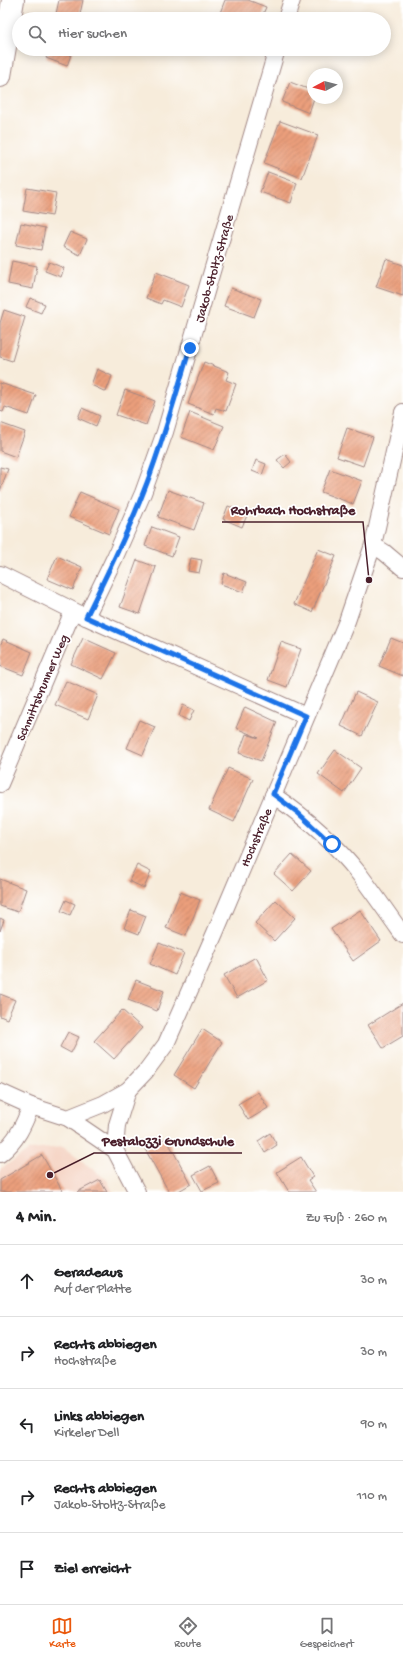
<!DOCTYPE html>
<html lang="de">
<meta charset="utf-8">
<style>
body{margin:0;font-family:"Gochi Hand",sans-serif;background:#f6f6f6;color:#202124}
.compass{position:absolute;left:307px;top:68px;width:36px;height:36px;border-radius:50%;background:#fff;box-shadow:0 2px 10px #0003;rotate:263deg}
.stop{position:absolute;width:12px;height:12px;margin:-9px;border:3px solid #1a73e8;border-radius:50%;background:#fff}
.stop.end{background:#1a73e8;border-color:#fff;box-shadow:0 1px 4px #0008}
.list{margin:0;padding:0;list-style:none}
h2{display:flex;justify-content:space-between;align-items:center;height:52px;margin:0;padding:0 16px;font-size:17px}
h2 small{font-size:13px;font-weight:400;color:#757577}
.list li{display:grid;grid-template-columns:26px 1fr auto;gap:12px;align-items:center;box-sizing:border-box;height:72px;padding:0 16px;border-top:1px solid #e0e0e0}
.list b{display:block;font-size:15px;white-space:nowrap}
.list p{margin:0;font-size:13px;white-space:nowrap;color:#757577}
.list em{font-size:13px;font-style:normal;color:#757577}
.icon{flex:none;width:22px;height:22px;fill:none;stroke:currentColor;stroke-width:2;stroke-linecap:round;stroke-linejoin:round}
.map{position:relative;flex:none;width:403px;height:1192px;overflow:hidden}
.search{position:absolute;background:#fff;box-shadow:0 2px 10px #0003;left:12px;right:12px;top:12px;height:44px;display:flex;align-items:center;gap:10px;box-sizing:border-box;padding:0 14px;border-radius:22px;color:#757577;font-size:15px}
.sheet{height:412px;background:#fff}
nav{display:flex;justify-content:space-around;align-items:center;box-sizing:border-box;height:56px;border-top:1px solid #e0e0e0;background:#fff;font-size:11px;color:#757577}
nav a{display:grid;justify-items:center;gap:2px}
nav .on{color:#ea580c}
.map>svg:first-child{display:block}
</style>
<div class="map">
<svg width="403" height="1192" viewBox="0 0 403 1192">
<defs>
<pattern id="building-hatch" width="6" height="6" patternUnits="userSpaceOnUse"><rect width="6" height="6" fill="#eb9f7c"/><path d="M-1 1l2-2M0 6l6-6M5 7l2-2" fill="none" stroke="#c08166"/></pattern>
</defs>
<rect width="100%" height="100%" fill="#fff"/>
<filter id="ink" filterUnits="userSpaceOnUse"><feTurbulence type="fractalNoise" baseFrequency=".025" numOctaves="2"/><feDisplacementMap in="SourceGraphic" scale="8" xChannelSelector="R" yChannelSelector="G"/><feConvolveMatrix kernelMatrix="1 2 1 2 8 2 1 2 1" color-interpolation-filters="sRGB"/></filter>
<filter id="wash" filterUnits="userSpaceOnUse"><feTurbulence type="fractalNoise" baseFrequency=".012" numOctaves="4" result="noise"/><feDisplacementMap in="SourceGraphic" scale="16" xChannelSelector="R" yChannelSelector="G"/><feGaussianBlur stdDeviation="0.9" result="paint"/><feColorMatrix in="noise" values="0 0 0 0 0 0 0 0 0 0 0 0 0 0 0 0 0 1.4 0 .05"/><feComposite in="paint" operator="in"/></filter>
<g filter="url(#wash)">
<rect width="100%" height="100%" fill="#f7ecdb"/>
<!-- built -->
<path fill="#f5d3c2" d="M63,1147L107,1180L113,1192H0V1169L30,1150Z"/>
<g id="blocks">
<!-- building -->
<g fill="url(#building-hatch)">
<path d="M59,0H83L79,19L56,14Z"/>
<path d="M225,0H248L266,7L261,19H232L220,13Z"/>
<path d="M50,49H73L67,66L46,58Z"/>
<path d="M290,82L313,91V98H314L309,113L282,102Z"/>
<path d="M280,121L318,135L302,178L264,163Z"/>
<path d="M268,172L297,183L291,203L260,192Z"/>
<path d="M27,188L56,193L52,216L23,211Z"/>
<path d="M21,223L45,228L41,250L16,245Z"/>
<path d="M70,232L87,239L80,255L63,247Z"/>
<path d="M386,259L403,265V296L376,287Z"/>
<path d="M12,261L37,266L33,289L8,284Z"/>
<path d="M49,262L64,268L61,277L45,271Z"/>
<path d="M156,272L189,285L181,307L163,300L161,304L146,298Z"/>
<path d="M231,288L261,299L254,317L224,306Z"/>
<path d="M30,298L45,304L41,313L26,307Z"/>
<path d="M4,310L25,317L12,361L0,357V323Z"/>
<path d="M204,362L229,372L226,380L236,384L226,411L216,408L214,414L188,404Z"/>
<path d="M97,369L112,376L106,392L91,385Z"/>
<path d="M0,383L36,395L29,415L5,407L3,412L0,411Z"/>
<path d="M125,390L155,401L146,425L116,415Z"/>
<path d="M82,408L100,416L96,426L78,418Z"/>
<path d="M190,412L224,426L214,450L181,437Z"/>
<path d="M0,423L25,432L16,457L0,451Z"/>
<path d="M347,428L373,437L363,466L337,457Z"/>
<path d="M285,454L291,462L284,468L277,460Z"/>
<path d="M256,460L266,464L262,475L252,471Z"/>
<path d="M0,467L8,469L0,491Z"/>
<path d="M330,469L362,481L353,504L321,492Z"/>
<path d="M168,490L204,503L194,530L158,517Z"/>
<path d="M80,492L119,509L109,534L69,517Z"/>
<path d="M228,506L248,513L242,527L223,519Z"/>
<path d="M152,527L179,537L172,556L145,546Z"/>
<path d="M318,549L336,556L312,612L294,604Z"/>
<path d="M57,556L82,567L73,590L47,579Z"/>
<path d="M191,558L202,560L199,573L188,571Z"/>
<path d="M137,560L156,567L140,614L120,607Z"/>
<path d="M224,573L247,582L243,592L221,584Z"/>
<path d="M83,638L116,653L103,679L71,664Z"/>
<path d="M391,638L403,643V676L379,666Z"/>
<path d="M3,639L32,652L23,675L0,666V646Z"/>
<path d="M281,642L301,649L287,687L268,680Z"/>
<path d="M66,681L98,695L88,719L55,705Z"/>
<path d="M356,692L378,702L362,736L341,726Z"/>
<path d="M183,705L194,710L189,721L179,716Z"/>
<path d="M245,707L277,722L261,761L239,753L246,734L259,738L236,728Z"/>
<path d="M139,720L155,727L143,755L127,748Z"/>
<path d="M335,750L361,768L344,793L318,774Z"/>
<path d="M228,768L253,779L234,822L209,810Z"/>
<path d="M292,854L311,871L293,891L274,874Z"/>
<path d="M137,865L151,872L144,888L129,881Z"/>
<path d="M0,879L26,889L18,912L0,906Z"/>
<path d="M180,892L200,900L186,936L166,928Z"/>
<path d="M66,900L75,904L70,915L61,911Z"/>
<path d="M276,900L295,918L274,941L255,923Z"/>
<path d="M131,910L146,916L139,934L124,928Z"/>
<path d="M360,910L381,941L353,961L331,929Z"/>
<path d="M0,918L4,920L0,931Z"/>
<path d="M159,943L184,953L175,975L150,964Z"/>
<path d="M256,957L268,980L237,998L224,975Z"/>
<path d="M136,980L164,991L157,1011L128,1000Z"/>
<path d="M0,994L15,1000L7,1019L0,1016Z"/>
<path d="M403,1003V1036L383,1048L368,1025Z"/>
<path d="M122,1010L142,1028L114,1059L94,1041Z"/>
<path d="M202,1029L222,1042L194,1088L174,1075Z"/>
<path d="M68,1032L79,1037L71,1053L60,1047Z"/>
<path d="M258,1092L268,1108L248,1120L238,1104Z"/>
<path d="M270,1133L277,1145L265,1153L258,1141Z"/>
<path d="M166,1138L191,1184L177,1192H169L145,1149Z"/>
<path d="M42,1155L63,1192H0V1180Z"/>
<path d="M301,1157L313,1177L308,1180L316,1192H289L277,1172Z"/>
<path d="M210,1166L219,1183L202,1191L193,1175Z"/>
<path d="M100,1180L107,1192H77Z"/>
</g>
</g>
</g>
<g filter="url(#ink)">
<use href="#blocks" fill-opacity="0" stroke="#a08683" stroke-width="1"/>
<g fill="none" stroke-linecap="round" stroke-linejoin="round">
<defs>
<g id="street">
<path d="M286,19L292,0"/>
<path d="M373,545L384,552L403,568"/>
<path d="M0,574L86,617L306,716"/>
<path d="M86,617L115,557L143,493L165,432L277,49"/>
<path d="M0,784L73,611"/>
<path d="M273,795C305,817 336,844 360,875C375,895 389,915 403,935"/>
<path d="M0,1092L31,1106L68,1118L115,1150L137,1192"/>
<path d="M68,1118L103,1104L128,1090"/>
<path d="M115,1150L117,1125L128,1090L146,1071L166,1044L215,933L347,621L373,545L403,412"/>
<path d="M0,1154C17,1141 24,1124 31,1106"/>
</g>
<path id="secondary" d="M0,76L13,0"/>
</defs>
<!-- street casing -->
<use href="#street" stroke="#a08683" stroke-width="18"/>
<!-- secondary casing -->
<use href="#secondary" stroke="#a08683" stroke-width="24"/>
<!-- street -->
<use href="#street" stroke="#fff" stroke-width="16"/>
<!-- secondary -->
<use href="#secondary" stroke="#fff" stroke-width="22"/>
</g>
</g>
<g fill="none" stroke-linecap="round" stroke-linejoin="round" filter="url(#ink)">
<!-- route -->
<path stroke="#1a73e8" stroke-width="5" d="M190,348C175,397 162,446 143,493C127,535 106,576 86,617L306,716L273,794L297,812L332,844"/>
</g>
<g text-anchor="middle" stroke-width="3.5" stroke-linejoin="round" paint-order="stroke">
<!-- street labels -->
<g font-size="13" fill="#4a1f2b" stroke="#fff">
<text transform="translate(213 268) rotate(-74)" y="5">Jakob-Stoltz-Straße</text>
<text transform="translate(41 687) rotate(-67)" y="5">Schmittsbrunner Weg</text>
<text transform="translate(255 837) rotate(-67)" y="5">Hochstraße</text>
</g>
</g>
<!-- callouts -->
<path fill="none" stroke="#4a1f2b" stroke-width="1.5" d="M369 580L363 522H222M50 1175L94 1153H242"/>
<g fill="#4a1f2b" stroke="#fff" stroke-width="1.5">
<circle cx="369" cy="580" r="4"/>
<circle cx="50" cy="1175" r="4"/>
</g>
<g font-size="14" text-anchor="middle" font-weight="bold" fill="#4a1f2b" stroke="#fff" stroke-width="3.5" stroke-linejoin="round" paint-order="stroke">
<text x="293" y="514">Rohrbach Hochstraße</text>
<text x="168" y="1145">Pestalozzi Grundschule</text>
</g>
</svg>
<svg class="compass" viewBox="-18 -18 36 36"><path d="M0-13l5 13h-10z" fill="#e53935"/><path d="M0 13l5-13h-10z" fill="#757577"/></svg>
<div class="stop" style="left:332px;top:844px"></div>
<div class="stop end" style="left:190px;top:348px"></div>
<div class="search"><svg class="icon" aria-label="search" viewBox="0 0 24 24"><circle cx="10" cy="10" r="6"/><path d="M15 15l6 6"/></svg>Hier suchen</div>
</div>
<section class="sheet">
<h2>4 Min.<small>Zu Fuß · 260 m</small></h2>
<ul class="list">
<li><svg class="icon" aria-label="ahead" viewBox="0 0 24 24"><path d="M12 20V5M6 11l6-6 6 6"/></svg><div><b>Geradeaus</b><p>Auf der Platte</p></div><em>30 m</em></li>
<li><svg class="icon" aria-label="right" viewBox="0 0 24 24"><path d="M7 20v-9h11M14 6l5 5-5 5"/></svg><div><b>Rechts abbiegen</b><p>Hochstraße</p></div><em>30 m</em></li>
<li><svg class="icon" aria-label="left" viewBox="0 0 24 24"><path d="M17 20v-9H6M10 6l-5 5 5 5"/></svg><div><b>Links abbiegen</b><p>Kirkeler Dell</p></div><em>90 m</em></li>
<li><svg class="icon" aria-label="right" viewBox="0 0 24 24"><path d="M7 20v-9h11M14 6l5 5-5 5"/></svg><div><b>Rechts abbiegen</b><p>Jakob-Stoltz-Straße</p></div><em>110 m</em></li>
<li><svg class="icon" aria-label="arrive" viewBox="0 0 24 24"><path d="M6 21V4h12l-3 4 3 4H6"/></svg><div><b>Ziel erreicht</b></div></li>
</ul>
</section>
<nav>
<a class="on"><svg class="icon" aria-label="map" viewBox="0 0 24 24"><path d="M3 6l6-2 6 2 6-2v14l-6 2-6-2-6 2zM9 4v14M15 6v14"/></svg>Karte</a>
<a><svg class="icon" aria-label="directions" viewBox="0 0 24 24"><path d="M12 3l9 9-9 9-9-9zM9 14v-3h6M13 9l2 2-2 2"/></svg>Route</a>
<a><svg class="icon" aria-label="saved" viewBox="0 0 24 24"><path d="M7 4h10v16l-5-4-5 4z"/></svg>Gespeichert</a>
</nav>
